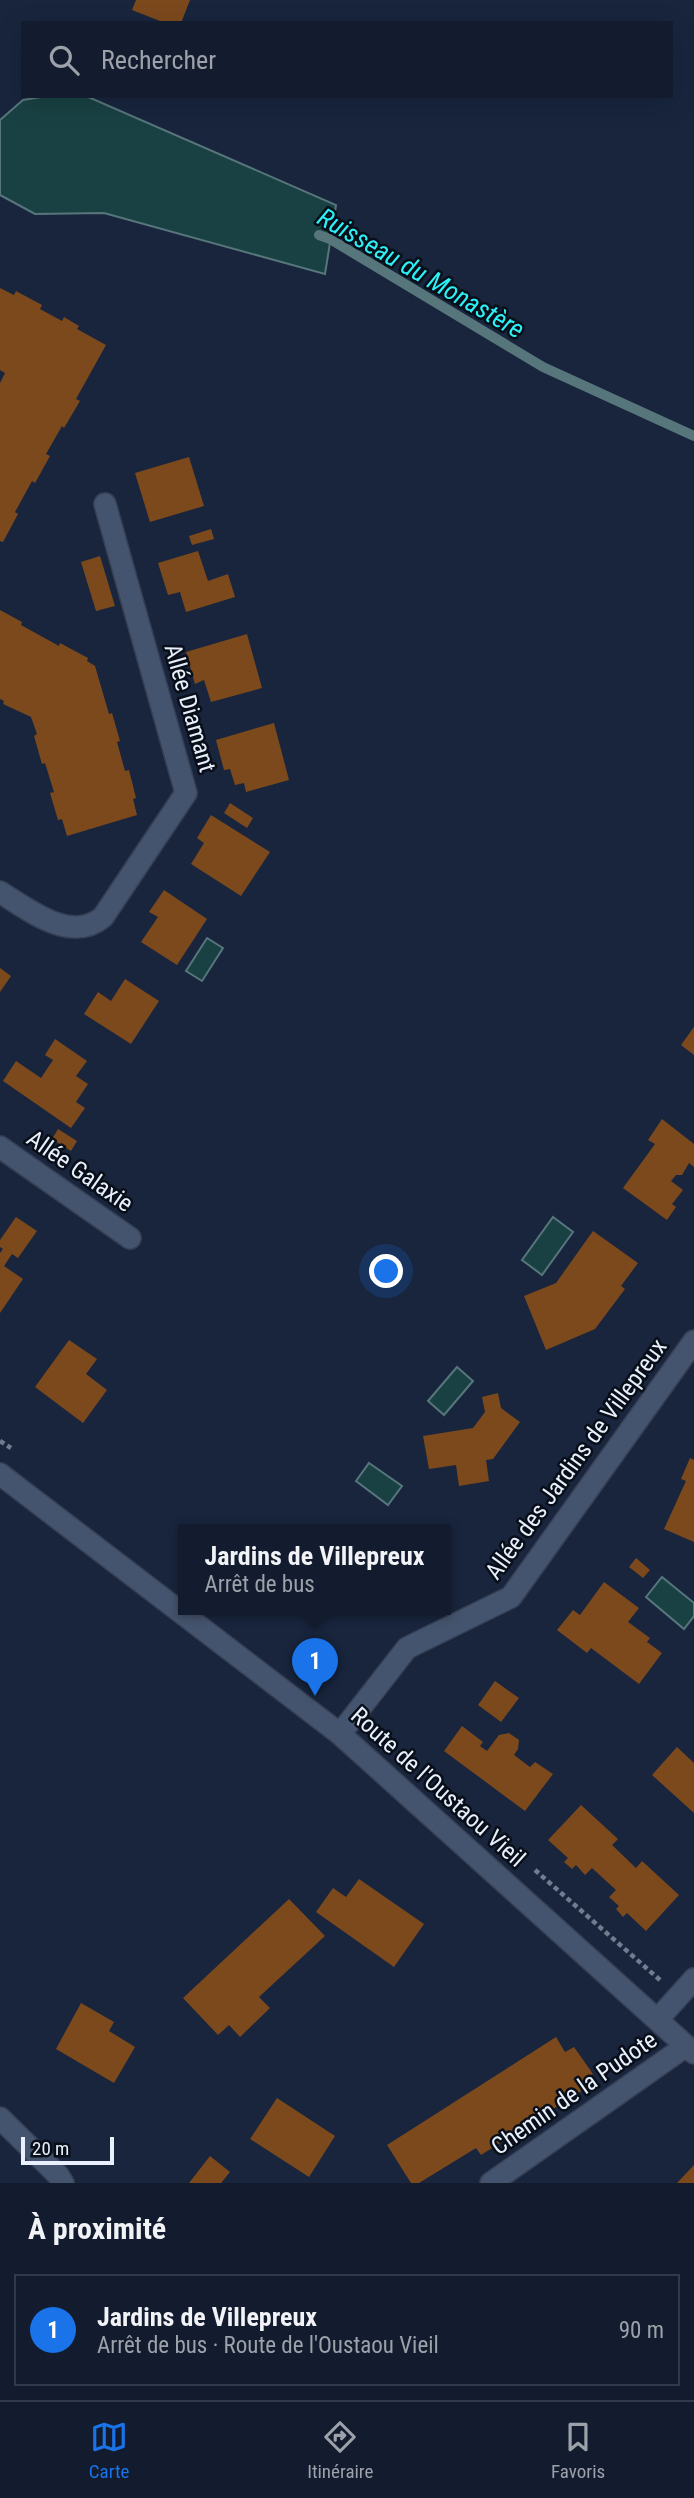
<!DOCTYPE html>
<html lang="fr">
<meta charset="utf-8">
<style>
body{margin:0;font-family:"Roboto Condensed",sans-serif;background:#1b2536;color:#f1f3f6}
.scale{position:absolute;left:21px;bottom:18px;width:93px;box-sizing:border-box;padding-left:7px;border:4px solid #e8f0fd;border-top:0;font-size:19px;line-height:24px;white-space:nowrap;color:#e8f0fd;-webkit-text-stroke:5px #090f19;paint-order:stroke}
.you{position:absolute;left:387px;top:1272px;width:24px;height:24px;margin:-18px;border:5px solid #fff;border-radius:50%;background:#1a73e8;box-shadow:0 0 0 10px #1a73e833}
.badge{display:grid;place-items:center;width:46px;height:46px;border-radius:50%;background:#1a73e8;color:#fff;font-size:23px;font-weight:700}
.pin{position:absolute;translate:-50% -58px;filter:drop-shadow(0 2px 4px #0008)}
.pin::after{content:'';position:absolute;top:37px;width:24px;height:21px;background:inherit;clip-path:polygon(0 0,100% 0,50% 100%)}
.popup{position:absolute;left:178px;top:1524px;width:273px;height:91px;box-sizing:border-box;display:grid;place-content:center;border-radius:0px;background:#121c2e;filter:drop-shadow(0 2px 5px #0005);font-size:23px;white-space:nowrap;color:#9ca1aa}
.popup b{font-size:26px;color:#f1f3f6}
.popup::after{content:'';position:absolute;left:50%;top:100%;margin-left:-14px;border:14px solid transparent;border-top-color:#121c2e}
.list{margin:0;padding:0;list-style:none}
h2{display:flex;justify-content:space-between;align-items:center;height:91px;margin:0;padding:0 28px;font-size:30px}
h2 small{font-size:23px;font-weight:400;color:#9ca1aa}
.list li{display:grid;grid-template-columns:46px 1fr auto;gap:21px;align-items:center;box-sizing:border-box;height:112px;margin:0 14px 14px;padding:0 14px;border:2px solid #313a4a;border-radius:0px}
.list b{display:block;font-size:26px;white-space:nowrap}
.list p{margin:0;font-size:23px;white-space:nowrap;color:#9ca1aa}
.list em{font-size:23px;font-style:normal;color:#9ca1aa}
.icon{flex:none;width:38px;height:38px;fill:none;stroke:currentColor;stroke-width:2;stroke-linecap:round;stroke-linejoin:round}
.map{position:relative;flex:none;width:694px;height:2183px;overflow:hidden}
.search{position:absolute;background:#121c2e;box-shadow:0 7px 28px #0002;left:21px;right:21px;top:21px;height:77px;display:flex;align-items:center;gap:18px;box-sizing:border-box;padding:0 24px;border-radius:0px;color:#9ca1aa;font-size:26px}
.sheet{height:217px;background:#121c2e}
nav{display:flex;justify-content:space-around;align-items:center;box-sizing:border-box;height:98px;border-top:2px solid #313a4a;background:#121c2e;font-size:19px;color:#9ca1aa}
nav a{display:grid;justify-items:center;gap:4px}
nav .on{color:#1a73e8}
.map>svg:first-child{display:block}
</style>
<div class="map">
<svg width="694" height="2183" viewBox="0 0 694 2183">
<rect width="100%" height="100%" fill="#18253d"/>
<!-- water -->
<g fill="#194143" stroke="#57767b" stroke-width="2">
<path d="M47,96H86L336,205L325,274L104,213L35,214L0,195V120L23,100Z"/>
<path d="M207,938L223,948L202,981L186,971Z"/>
<path d="M553,1217L573,1232L542,1275L522,1260Z"/>
<path d="M457,1367L473,1381L444,1415L428,1401Z"/>
<path d="M369,1463L402,1486L388,1505L356,1481Z"/>
<path d="M662,1577L694,1603V1616L684,1629L646,1597Z"/>
</g>
<g fill="none" stroke-linecap="round" stroke-linejoin="round">
<!-- stream -->
<path stroke="#57767b" stroke-width="10" d="M319,235L330,239L543,367L694,436"/>
</g>
<!-- building -->
<g fill="#7c491d">
<path d="M136,0H190L181,23H165L132,10Z"/>
<path d="M0,288L14,295L16,291L42,305L40,309L62,321L64,317L79,326L77,329L106,345L76,399L80,401L64,428L62,426L46,454L50,456L35,483L32,481L15,512L18,514L3,542L0,541V383L5,373L0,370Z"/>
<path d="M189,457L204,506L150,522L135,473Z"/>
<path d="M211,529L214,539L192,545L189,536Z"/>
<path d="M198,551L208,581L228,574L235,597L186,612L180,592L168,595L158,563Z"/>
<path d="M100,556L115,606L96,611L81,562Z"/>
<path d="M0,610L22,622L21,625L59,646L60,643L88,658L87,661L95,666L109,714L112,713L120,741L117,742L125,771L129,770L136,798L133,799L137,815L67,836L62,819L58,820L50,793L54,792L45,763L42,764L34,736L37,734L31,717L3,704L4,701L0,699Z"/>
<path d="M247,634L262,688L211,702L204,680L195,684L186,652Z"/>
<path d="M274,723L289,780L246,792L244,783L235,785L230,769L224,770L216,740Z"/>
<path d="M230,803L253,818L247,828L224,813Z"/>
<path d="M211,815L270,852L241,896L191,864L204,843L197,838Z"/>
<path d="M164,890L207,919L177,965L141,942L158,917L149,912Z"/>
<path d="M0,968L11,976L0,992Z"/>
<path d="M125,979L159,1001L131,1044L84,1014L98,992L111,1001Z"/>
<path d="M694,1027V1055L681,1045Z"/>
<path d="M55,1039L87,1061L76,1076L88,1084L76,1102L85,1108L71,1128L3,1081L16,1061L41,1078L53,1060L45,1055Z"/>
<path d="M662,1119L694,1144V1167L689,1163L682,1175H676L671,1181L683,1190L672,1204L676,1207L667,1220L623,1188L655,1144L648,1140Z"/>
<path d="M58,1129L77,1141L71,1151L52,1139Z"/>
<path d="M16,1217L37,1231L18,1258L12,1254L4,1266L23,1279L0,1313V1253L3,1249L0,1247V1240Z"/>
<path d="M593,1231L638,1263L621,1286L625,1289L595,1329L546,1350L524,1296L556,1283Z"/>
<path d="M69,1340L97,1359L86,1374L107,1390L83,1423L35,1387Z"/>
<path d="M498,1393L501,1408L520,1422L493,1459L486,1460L489,1481L459,1486L456,1465L429,1469L423,1436L473,1428L485,1412L482,1397Z"/>
<path d="M690,1458L694,1460V1542L664,1529L686,1481L681,1479Z"/>
<path d="M636,1558L650,1570L643,1578L629,1567Z"/>
<path d="M604,1582L639,1608L628,1622L650,1638L647,1642L662,1653L639,1684L591,1648L587,1653L557,1630L573,1610L580,1615Z"/>
<path d="M495,1681L519,1698L501,1722L478,1705Z"/>
<path d="M462,1726L483,1742L480,1746L487,1751L499,1735L509,1733L519,1740L518,1749L514,1755L530,1767L535,1762L553,1774L525,1811L444,1751Z"/>
<path d="M677,1747L694,1763V1813L652,1775Z"/>
<path d="M581,1805L618,1839L612,1845L636,1868L642,1861L679,1895L646,1931L627,1913L623,1917L616,1909L619,1906L609,1897L616,1890L592,1868L585,1875L576,1865L572,1869L564,1862L568,1858L548,1840Z"/>
<path d="M359,1879L424,1924L394,1967L316,1912L333,1888L346,1897Z"/>
<path d="M289,1899L325,1936L259,1997L270,2008L240,2037L229,2025L218,2035L183,1998Z"/>
<path d="M81,2003L114,2022L109,2031L135,2047L114,2083L56,2049Z"/>
<path d="M556,2037L565,2052L574,2047L593,2074L584,2079L588,2087L534,2121L538,2127L515,2141L511,2136L481,2155L476,2148L419,2183H411L387,2145Z"/>
<path d="M277,2098L335,2136L309,2177L250,2139Z"/>
<path d="M210,2156L230,2172L221,2183H189Z"/>
<path d="M694,2165V2183H677Z"/>
</g>
<g fill="none" stroke-linecap="round" stroke-linejoin="round">
<defs>
<g id="minor">
<path d="M0,892C29,910 71,944 103,917L186,793L105,504"/>
<path d="M0,1147L130,1238"/>
<path d="M0,1474L340,1734L694,2053"/>
<path d="M340,1734L407,1648L511,1597L694,1341"/>
<path d="M658,2019L694,1979"/>
<path d="M0,2118L58,2175L63,2183"/>
<path d="M491,2183L686,2046"/>
</g>
</defs>
<!-- minor casing -->
<use href="#minor" stroke="#363f53" stroke-width="24"/>
<!-- path -->
<g stroke="#717c8f" stroke-width="4.5" stroke-dasharray="5 3.5" stroke-linecap="butt">
<path d="M0,1441L11,1448"/>
<path d="M535,1870L660,1980"/>
</g>
<!-- minor -->
<use href="#minor" stroke="#45546e" stroke-width="21"/>
</g>
<g text-anchor="middle" stroke-width="5" stroke-linejoin="round" paint-order="stroke">
<!-- street labels -->
<g font-size="24" fill="#e8f0fd" stroke="#090f19">
<text transform="translate(190 708) rotate(74)" y="8">Allée Diamant</text>
<text transform="translate(80 1171) rotate(35)" y="8">Allée Galaxie</text>
<text transform="translate(576 1459) rotate(-54)" y="8">Allée des Jardins de Villepreux</text>
<text transform="translate(438 1787) rotate(42)" y="8">Route de l'Oustaou Vieil</text>
<text transform="translate(574 2093) rotate(-35)" y="8">Chemin de la Pudote</text>
</g>
<!-- water labels -->
<g font-size="26" font-style="italic" fill="#2cf2f8" stroke="#090f19">
<text transform="translate(421 273) rotate(30)" y="9">Ruisseau du Monastère</text>
</g>
</g>
</svg>
<div class="scale">20 m</div>
<div class="you"></div>
<div class="pin badge" style="left:315px;top:1696px">1</div>
<div class="popup"><b>Jardins de Villepreux</b>Arrêt de bus</div>
<div class="search"><svg class="icon" aria-label="search" viewBox="0 0 24 24"><circle cx="10" cy="10" r="6"/><path d="M15 15l6 6"/></svg>Rechercher</div>
</div>
<section class="sheet">
<h2>À proximité<small></small></h2>
<ul class="list">
<li><span class="badge">1</span><div><b>Jardins de Villepreux</b><p>Arrêt de bus · Route de l'Oustaou Vieil</p></div><em>90 m</em></li>
</ul>
</section>
<nav>
<a class="on"><svg class="icon" aria-label="map" viewBox="0 0 24 24"><path d="M3 6l6-2 6 2 6-2v14l-6 2-6-2-6 2zM9 4v14M15 6v14"/></svg>Carte</a>
<a><svg class="icon" aria-label="directions" viewBox="0 0 24 24"><path d="M12 3l9 9-9 9-9-9zM9 14v-3h6M13 9l2 2-2 2"/></svg>Itinéraire</a>
<a><svg class="icon" aria-label="saved" viewBox="0 0 24 24"><path d="M7 4h10v16l-5-4-5 4z"/></svg>Favoris</a>
</nav>
